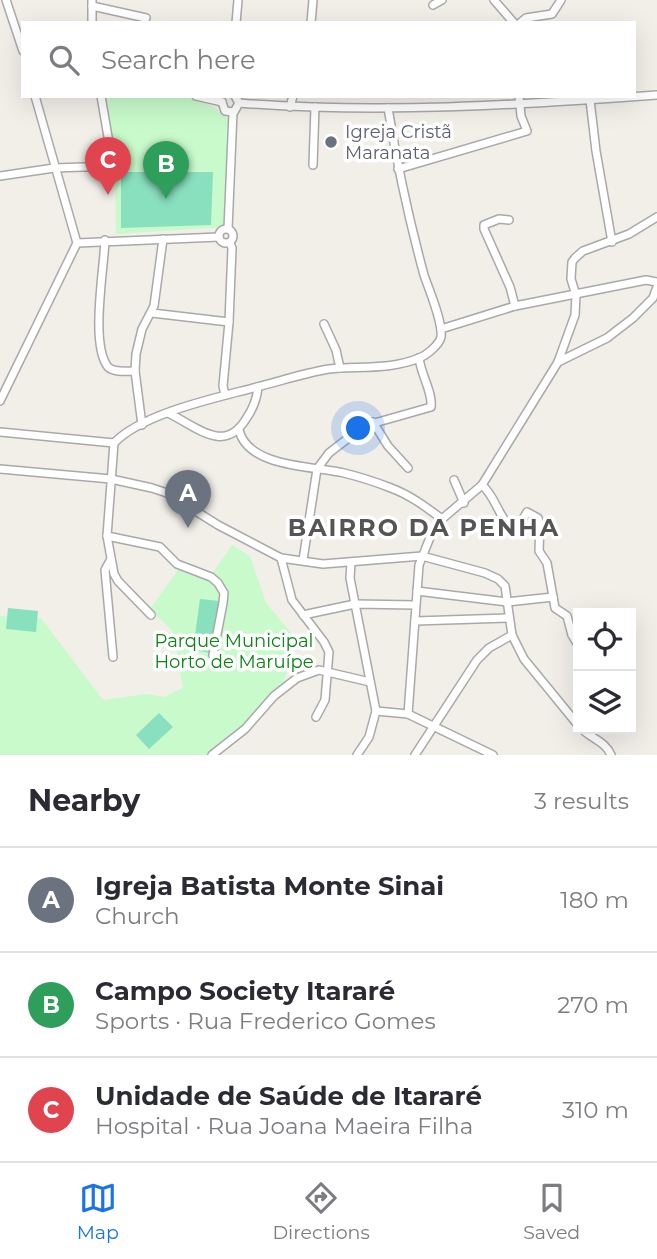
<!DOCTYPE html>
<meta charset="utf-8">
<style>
body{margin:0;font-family:Montserrat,sans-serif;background:#f7f7f7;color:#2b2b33}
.controls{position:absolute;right:21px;bottom:21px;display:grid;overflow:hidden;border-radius:0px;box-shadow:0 7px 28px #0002}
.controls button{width:63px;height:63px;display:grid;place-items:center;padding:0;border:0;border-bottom:2px solid #e1e1e2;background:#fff;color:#2b2b33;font:35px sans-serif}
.you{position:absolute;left:359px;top:429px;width:24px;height:24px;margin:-18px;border:5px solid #fff;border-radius:50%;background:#1a73e8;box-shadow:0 0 0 10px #1a73e833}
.badge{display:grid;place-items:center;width:46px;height:46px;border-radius:50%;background:#1a73e8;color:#fff;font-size:23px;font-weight:700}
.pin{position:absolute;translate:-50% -58px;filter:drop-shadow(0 2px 4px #0008)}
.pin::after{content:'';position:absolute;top:37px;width:24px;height:21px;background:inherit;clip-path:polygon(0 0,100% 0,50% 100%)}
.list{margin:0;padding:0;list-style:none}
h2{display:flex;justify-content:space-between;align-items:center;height:91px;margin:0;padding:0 28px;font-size:30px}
h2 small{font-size:23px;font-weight:400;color:#7c7c81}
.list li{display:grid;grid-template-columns:46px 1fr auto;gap:21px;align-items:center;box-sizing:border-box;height:105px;padding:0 28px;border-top:2px solid #e1e1e2}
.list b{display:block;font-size:26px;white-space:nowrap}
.list p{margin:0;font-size:23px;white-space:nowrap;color:#7c7c81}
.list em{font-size:23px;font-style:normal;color:#7c7c81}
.icon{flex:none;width:38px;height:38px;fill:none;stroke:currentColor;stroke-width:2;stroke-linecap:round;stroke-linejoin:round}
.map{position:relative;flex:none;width:657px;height:755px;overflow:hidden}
.search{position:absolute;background:#fff;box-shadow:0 7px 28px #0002;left:21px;right:21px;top:21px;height:77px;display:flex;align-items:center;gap:18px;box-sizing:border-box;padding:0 24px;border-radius:0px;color:#7c7c81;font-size:26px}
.sheet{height:406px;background:#fff}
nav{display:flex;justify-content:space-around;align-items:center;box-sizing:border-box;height:98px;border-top:2px solid #e1e1e2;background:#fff;font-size:19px;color:#7c7c81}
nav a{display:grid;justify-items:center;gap:4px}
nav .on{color:#1a73e8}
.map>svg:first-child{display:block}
</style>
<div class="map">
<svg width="657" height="755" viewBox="0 0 657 755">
<rect width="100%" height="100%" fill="#f2efe9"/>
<!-- park -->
<g fill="#c8facc">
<path d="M104,96C143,96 198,87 227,118L226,227L116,234L115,163Z"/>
<path d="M232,545L250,556L266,603L298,641L283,683L245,726L209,755H0V616L41,618L103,700L147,694L164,697L183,688L173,632L150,609L180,567L209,578Z"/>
</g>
<!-- pitch -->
<g fill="#88e0be">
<path d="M121,172H213L211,225L121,228Z"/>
<path d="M200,599L219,601L211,653L193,650Z"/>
<path d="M8,608L38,611L36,632L6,629Z"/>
<path d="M159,713L173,727L149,749L136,735Z"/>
</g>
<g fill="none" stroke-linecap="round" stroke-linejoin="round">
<defs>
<g id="minor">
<path d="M6,0L23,51"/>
<path d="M494,0L514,23"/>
<path d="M433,5L442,0"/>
<path d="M92,6L146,18"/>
<path d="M92,23V0"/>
<path d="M236,23L238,0"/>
<path d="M311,23L313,0"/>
<path d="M520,23L526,18L552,14L561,0"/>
<path d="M196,96L222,102"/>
<path d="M590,100L596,151L612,242"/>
<path d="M222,102L225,111L234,112L239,103L235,96"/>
<path d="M239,103C378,114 519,105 657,95"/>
<path d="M290,107L293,96"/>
<path d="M313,165L315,107"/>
<path d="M398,169L527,131L521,116L519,96"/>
<path d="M0,176L54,168L113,166L101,96"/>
<path d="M509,220L499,219L484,225V229L510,287L515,306"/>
<circle cx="226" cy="236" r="7"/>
<path d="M228,229L233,112"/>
<path d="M105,240C104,269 90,345 108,367C114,373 128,371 135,371"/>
<path d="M77,243L219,237"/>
<path d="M152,313L229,322"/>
<path d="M324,324L336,350L340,368"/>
<path d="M441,329L515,306L646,280L657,282"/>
<path d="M558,362L575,315L576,295L571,279L572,262L575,258L583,251L629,234L657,217"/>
<path d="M225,395L223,386L229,322L232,248L230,243"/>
<path d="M0,401L77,243L35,96"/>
<path d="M168,413C196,426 224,455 246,419C253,409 257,399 258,387"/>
<path d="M373,422L388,446L408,468"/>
<path d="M142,425L135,371L136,354L142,329L154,306L163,239"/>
<path d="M239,430C248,468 315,466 344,473C360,477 376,482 391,488C410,495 426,507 442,519"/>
<path d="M0,432L114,443"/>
<path d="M0,469L111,479L152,488L167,493L218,525L281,558L323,564L422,556L485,573L498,579L505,586L512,635L524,659L578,725"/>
<path d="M454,480L464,503"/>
<path d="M482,485C495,496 498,515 510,527L521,522L527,512L538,518L540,525L539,551L547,563L555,608L567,616L572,635L578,645"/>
<path d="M107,536L114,574L118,581L151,615"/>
<path d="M281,558L292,600L324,642L329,652L325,700L316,717"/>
<path d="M111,559L105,570L113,657"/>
<path d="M303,560L317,469L329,453L364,426L431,407C433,393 421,375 419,358"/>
<path d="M351,563L350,578L376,711L369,737L357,755"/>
<path d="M417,591L507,602L553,597"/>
<path d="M303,615L355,604L415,605"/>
<path d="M415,621L508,618"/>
<path d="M213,655L223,603L224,593L218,583L211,577L177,564L160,547L107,536L114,443C143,413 216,398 257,387C281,381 304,373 329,369C358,366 391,370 419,358C427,355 439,345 441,337C443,322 429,290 424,275C409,220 397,164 388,108"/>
<path d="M376,711L408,714L493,755"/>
<path d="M408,714L419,565L431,535L442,519L482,485L558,362L607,338L633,318L653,298L657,287"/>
<path d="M582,729C592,739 605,741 611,755"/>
<path d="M212,755L245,729L274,696L297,678L319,670L370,682"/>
<path d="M415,755L477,660L489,648L512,635"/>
</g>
</defs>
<!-- minor casing -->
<use href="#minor" stroke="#a9a9a9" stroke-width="10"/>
<!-- minor -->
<use href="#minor" stroke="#fff" stroke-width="7"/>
</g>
<!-- markers -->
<circle fill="#6b7280" stroke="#fff" stroke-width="2.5" cx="331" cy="142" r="7"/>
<g text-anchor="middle" stroke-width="7" stroke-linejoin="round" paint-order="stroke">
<!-- worship labels -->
<g font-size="18" fill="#5b616d" stroke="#fff" text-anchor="start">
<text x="345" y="138">Igreja Cristã<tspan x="345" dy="21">Maranata</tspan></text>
</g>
<!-- park labels -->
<g font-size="18" fill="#0c8416" stroke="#fff">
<text x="234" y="647">Parque Municipal<tspan x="234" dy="21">Horto de Maruípe</tspan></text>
</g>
<!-- district labels -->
<g font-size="24" font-weight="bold" letter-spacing="2" fill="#555" stroke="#fff">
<text x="424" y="536">BAIRRO DA PENHA</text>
</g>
</g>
</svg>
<div class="controls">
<button><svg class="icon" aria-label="locate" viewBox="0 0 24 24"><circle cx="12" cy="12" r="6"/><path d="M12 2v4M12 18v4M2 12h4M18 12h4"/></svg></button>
<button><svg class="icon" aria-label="layers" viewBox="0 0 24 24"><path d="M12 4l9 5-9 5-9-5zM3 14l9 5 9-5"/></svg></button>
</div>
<div class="you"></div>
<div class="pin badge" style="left:188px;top:528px;background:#6b7280">A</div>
<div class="pin badge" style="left:166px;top:199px;background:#2e9e5b">B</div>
<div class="pin badge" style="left:108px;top:195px;background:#e0444e">C</div>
<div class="search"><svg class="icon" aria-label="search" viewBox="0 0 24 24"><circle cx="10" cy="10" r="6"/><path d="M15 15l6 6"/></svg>Search here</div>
</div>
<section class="sheet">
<h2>Nearby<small>3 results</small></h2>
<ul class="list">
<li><span class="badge" style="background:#6b7280">A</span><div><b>Igreja Batista Monte Sinai</b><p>Church</p></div><em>180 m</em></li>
<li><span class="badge" style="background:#2e9e5b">B</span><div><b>Campo Society Itararé</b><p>Sports · Rua Frederico Gomes</p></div><em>270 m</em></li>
<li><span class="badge" style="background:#e0444e">C</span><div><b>Unidade de Saúde de Itararé</b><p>Hospital · Rua Joana Maeira Filha</p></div><em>310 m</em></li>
</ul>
</section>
<nav>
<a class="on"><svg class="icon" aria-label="map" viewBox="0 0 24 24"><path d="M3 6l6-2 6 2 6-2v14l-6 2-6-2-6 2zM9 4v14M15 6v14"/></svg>Map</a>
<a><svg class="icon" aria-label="directions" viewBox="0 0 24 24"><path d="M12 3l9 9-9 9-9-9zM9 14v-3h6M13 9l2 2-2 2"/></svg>Directions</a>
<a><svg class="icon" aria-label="saved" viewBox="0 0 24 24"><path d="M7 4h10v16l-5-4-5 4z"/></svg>Saved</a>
</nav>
